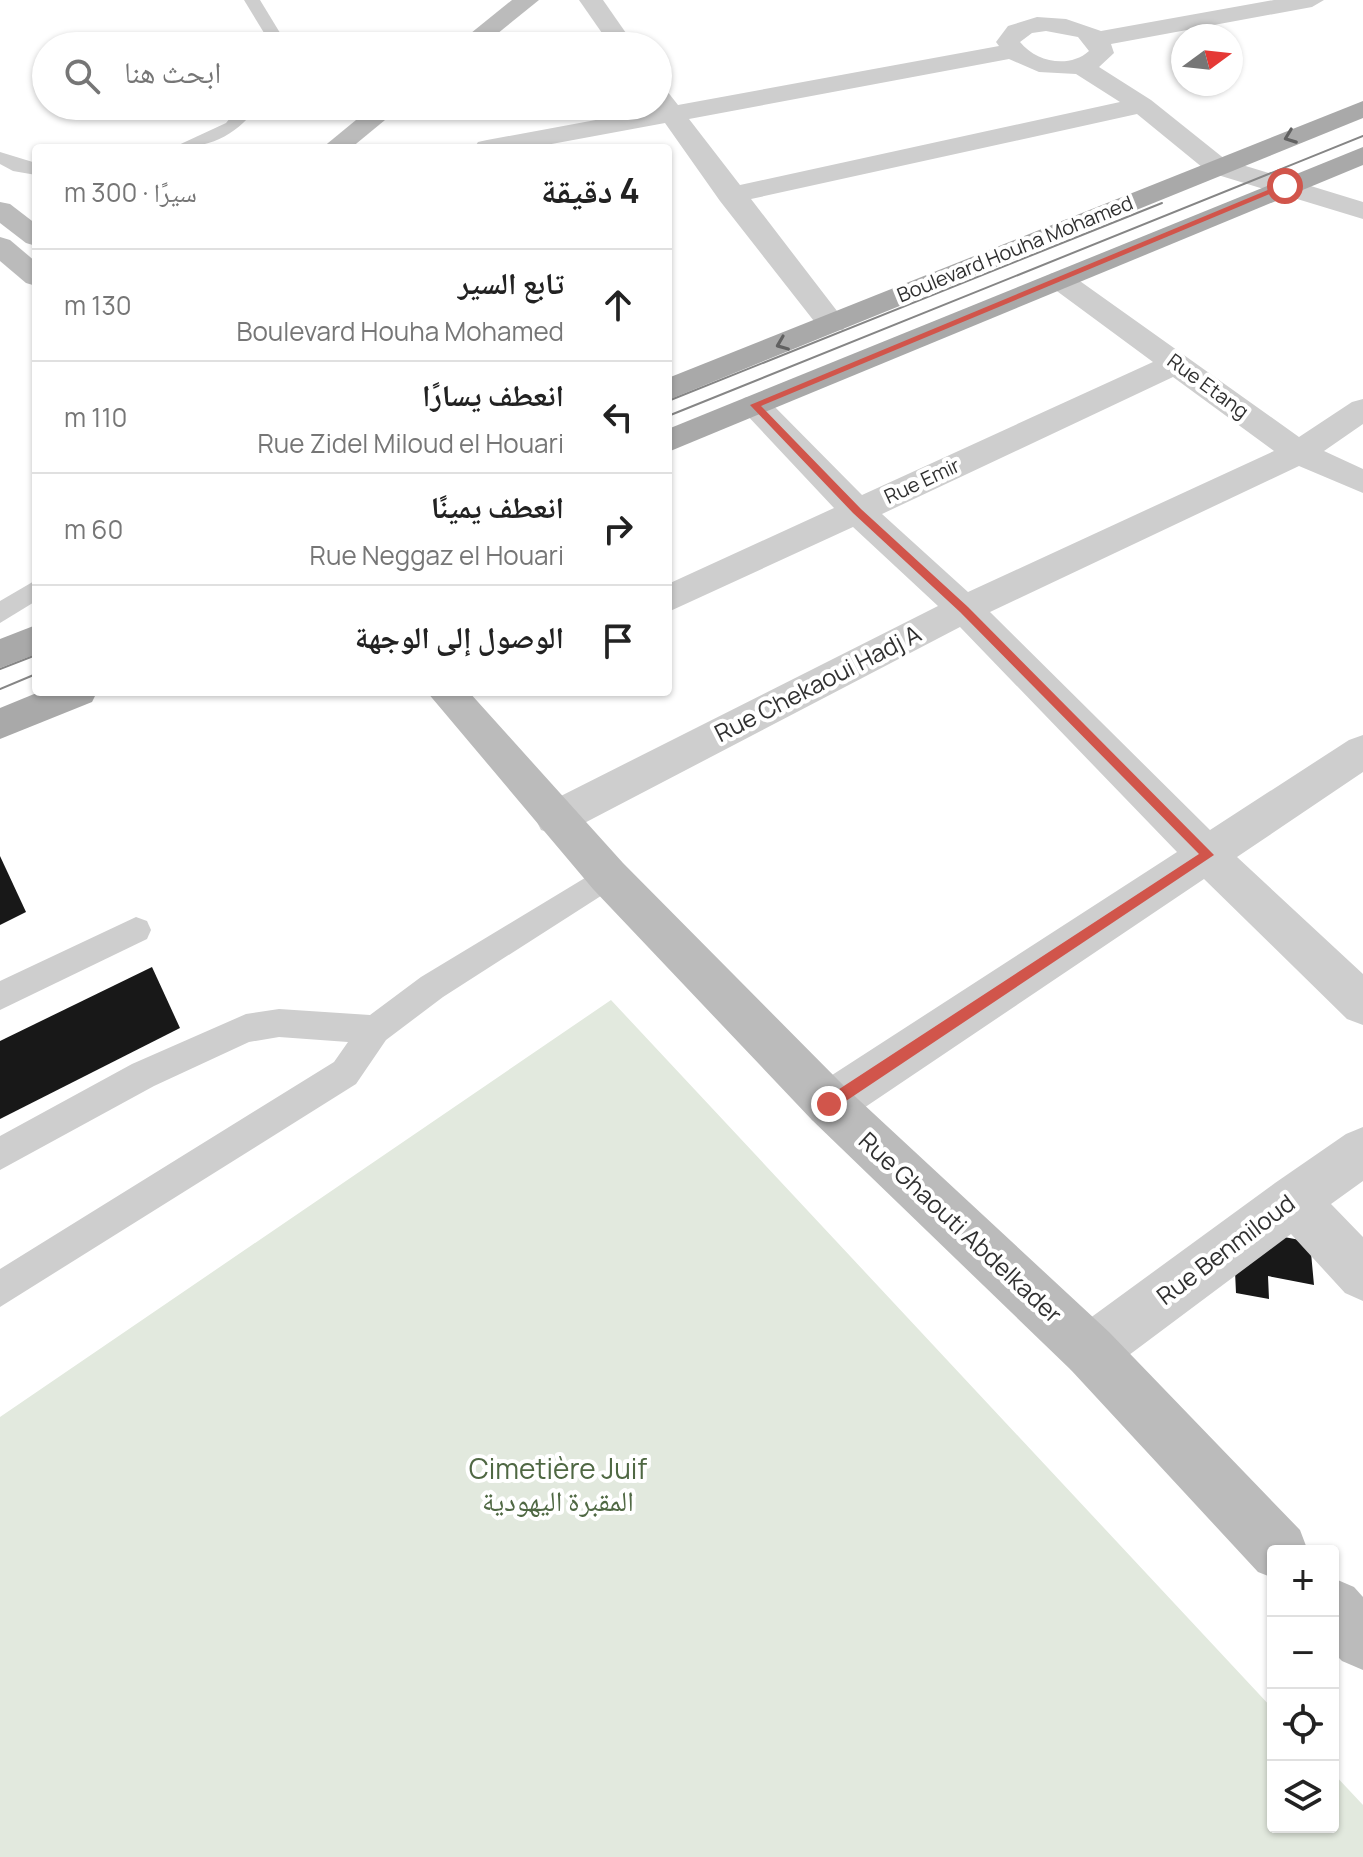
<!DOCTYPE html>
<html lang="ar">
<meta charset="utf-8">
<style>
body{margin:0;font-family:Manrope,"Noto Naskh Arabic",sans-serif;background:#f2f2f2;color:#222;direction:rtl}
.controls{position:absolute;right:24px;bottom:24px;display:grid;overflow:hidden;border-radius:8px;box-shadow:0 2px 6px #0004}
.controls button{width:72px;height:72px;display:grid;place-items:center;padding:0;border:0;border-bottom:2px solid #e0e0e0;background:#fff;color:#222;font:40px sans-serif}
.compass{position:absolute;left:1171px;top:24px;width:72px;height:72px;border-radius:50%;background:#fff;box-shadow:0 2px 6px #0004;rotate:75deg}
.stop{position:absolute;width:24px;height:24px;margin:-18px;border:6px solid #d1554b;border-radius:50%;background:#fff}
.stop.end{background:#d1554b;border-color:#fff;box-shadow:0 2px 8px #0008}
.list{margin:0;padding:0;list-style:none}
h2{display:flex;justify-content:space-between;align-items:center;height:104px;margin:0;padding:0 32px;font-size:34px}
h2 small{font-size:26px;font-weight:400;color:#767676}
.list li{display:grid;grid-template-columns:52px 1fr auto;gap:24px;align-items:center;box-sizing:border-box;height:112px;padding:0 32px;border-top:2px solid #e0e0e0}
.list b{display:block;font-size:30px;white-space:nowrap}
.list p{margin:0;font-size:26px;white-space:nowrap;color:#767676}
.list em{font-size:26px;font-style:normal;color:#767676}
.icon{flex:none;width:44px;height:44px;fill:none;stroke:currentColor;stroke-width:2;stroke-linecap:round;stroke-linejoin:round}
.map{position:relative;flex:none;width:1363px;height:1857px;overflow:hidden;direction:ltr}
.search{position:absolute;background:#fff;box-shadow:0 2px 6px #0004;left:32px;top:32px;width:640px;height:88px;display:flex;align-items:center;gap:20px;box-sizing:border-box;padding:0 28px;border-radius:44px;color:#767676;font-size:30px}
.panel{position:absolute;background:#fff;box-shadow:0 2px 6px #0004;left:32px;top:144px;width:640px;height:552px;border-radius:8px;direction:rtl}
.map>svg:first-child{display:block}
</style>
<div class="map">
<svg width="1363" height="1857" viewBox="0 0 1363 1857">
<rect width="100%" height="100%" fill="#fff"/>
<!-- green -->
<path fill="#e2e9de" d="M611,1000L1273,1709V1827H1333V1773L1363,1805V1857H0V1417Z"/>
<!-- building -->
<g fill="#181818">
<path d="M0,856L26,912L0,925Z"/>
<path d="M152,967L180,1028L0,1119V1041Z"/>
<path d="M1233,1227L1310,1242L1314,1285L1268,1276L1269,1299L1236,1293Z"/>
</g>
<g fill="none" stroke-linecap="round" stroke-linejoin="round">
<!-- service -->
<g fill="#cecece" fill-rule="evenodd">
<path d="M244,0H260L288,46H272Z"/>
<path d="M240,106H258C236,136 209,148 172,148L226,123Z"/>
<path d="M0,152L36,163V175L13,171L0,164Z"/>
<path d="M36,580V601L0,623V601Z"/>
<path d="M608,864L618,867L623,876L618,885L443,997L386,1040L356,1084L0,1307V1269L334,1062L348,1042L279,1037L249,1042L154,1086L0,1170V1136L132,1064L246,1014L279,1009L370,1015L421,977Z"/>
<path d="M136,917L147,921L151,930L147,939L0,1010V981Z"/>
</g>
<!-- minor -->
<g fill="#cecece" fill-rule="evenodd">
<path d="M579,0H603L635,46H611Z"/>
<path d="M1274,0H1324L1312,7L1111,44L1114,53L1099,67L1151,100L1226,160L1363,202V219L1208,172L1137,114L751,199L847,324L843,330H821L720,201L665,123L530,148H474L478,142L487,140L655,109L653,106H658V88L667,91L678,105L999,46L996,42L1008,26L1037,17L1066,19L1101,31ZM1046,31L1078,37L1089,51C1069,69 1036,62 1020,42L1032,33ZM1009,59L1039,72L1076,74L1120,102L740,185L689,119Z"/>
<path d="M1060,271L1070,274L1299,437L1352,402L1363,399V424L1324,451L1363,469V493L1299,466L990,612L1210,830L1349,740L1363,735V772L1237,857L1363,974V1025L1347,1019L1204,879L846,1120L829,1127L812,1120L805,1104L812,1088L1177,852L960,627L571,830L556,835L541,830L535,818L541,806L938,606L853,527L668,612V584L834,508L744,412L739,405L744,398L755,395L766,398L862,495L1153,362L1050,286L1045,280L1050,274ZM1173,377L1274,451L968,592L882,514Z"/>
<path d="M1363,1127V1181L1331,1204L1363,1237V1301L1345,1293L1291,1234L1109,1370L1090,1378L1071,1370L1063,1351L1071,1332L1275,1183L1346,1134Z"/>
</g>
<!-- secondary -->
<g fill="#bbb" fill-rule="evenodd">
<path d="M512,0H539L482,46H455Z"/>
<path d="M373,106H402L351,148H322Z"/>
<path d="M0,202L10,204L36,224V246L26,243L0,223Z"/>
<path d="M0,237L10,240L36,262V286L26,283L0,261Z"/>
<path d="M427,692H469L623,863L846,1088L1109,1332L1300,1530L1308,1551H1273V1578L1258,1572L1071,1370L812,1120L593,889Z"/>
<path d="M1333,1578L1354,1587L1363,1597V1670L1342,1661L1333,1652Z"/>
</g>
<!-- primary -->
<g fill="#a9a9a9" fill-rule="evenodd">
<path d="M1363,101V118L668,400V378Z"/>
<path d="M1363,147V165L668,452V429Z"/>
<path d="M36,625V654L0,668V639Z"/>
<path d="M39,692H97L92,702L0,739V708Z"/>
</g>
<!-- tram -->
<g stroke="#868686" stroke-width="2">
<path d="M668,401L1162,203"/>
<path d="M668,416L1363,136"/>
<path d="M0,669L36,655"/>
<path d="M0,689L36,674"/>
</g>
</g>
<!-- one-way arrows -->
<defs><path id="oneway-chevron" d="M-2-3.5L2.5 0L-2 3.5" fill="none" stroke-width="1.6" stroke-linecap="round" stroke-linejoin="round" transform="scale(2)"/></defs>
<g stroke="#616161">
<use href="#oneway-chevron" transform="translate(1290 137) rotate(159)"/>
<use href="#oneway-chevron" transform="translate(782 344) rotate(158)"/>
</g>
<!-- route -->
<path fill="#d1554b" d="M1282,184L1289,186L761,406L861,509L968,607L1214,855L834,1109H824V1099L1199,854L960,612L853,513L750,405Z"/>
<g text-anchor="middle" stroke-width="8" stroke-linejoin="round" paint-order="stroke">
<!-- far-street labels -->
<g font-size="20" fill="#313131" stroke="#fff">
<text transform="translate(1015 249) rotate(-22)" y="7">Boulevard Houha Mohamed</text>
<text transform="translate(1208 386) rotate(36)" y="7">Rue Etang</text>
<text transform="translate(922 481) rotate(-25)" y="7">Rue Emir</text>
</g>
<!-- street labels -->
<g font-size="24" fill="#313131" stroke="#fff">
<text transform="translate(818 684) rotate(-27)" y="8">Rue Chekaoui Hadj A</text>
<text transform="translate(960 1228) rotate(43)" y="8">Rue Ghaouti Abdelkader</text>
<text transform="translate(1226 1250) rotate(-37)" y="8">Rue Benmiloud</text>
</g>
<!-- near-park labels -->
<g font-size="28" fill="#4f6843" stroke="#fff">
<text x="558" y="1479">Cimetière Juif<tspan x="558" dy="32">المقبرة اليهودية</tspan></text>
</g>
</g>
</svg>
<div class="controls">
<button>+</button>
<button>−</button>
<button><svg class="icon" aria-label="locate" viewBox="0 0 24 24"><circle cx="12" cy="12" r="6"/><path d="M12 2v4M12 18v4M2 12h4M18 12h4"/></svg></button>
<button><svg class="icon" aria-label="layers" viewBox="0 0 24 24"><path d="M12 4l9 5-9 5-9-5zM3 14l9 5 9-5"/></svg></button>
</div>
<svg class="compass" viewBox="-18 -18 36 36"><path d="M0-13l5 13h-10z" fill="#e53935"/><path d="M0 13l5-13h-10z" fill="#767676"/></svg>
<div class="stop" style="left:1285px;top:186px"></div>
<div class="stop end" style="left:829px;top:1104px"></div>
<div class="search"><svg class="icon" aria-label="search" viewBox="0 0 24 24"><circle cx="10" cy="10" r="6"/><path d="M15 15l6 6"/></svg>ابحث هنا</div>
<section class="panel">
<h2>4 دقيقة<small>سيرًا · 300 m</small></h2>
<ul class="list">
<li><svg class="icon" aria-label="ahead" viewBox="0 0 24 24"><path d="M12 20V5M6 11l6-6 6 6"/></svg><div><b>تابع السير</b><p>Boulevard Houha Mohamed</p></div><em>130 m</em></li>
<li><svg class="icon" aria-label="left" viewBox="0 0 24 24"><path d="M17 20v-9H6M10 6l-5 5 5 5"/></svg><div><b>انعطف يسارًا</b><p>Rue Zidel Miloud el Houari</p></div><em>110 m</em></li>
<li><svg class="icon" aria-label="right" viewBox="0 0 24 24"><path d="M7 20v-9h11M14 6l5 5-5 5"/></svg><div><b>انعطف يمينًا</b><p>Rue Neggaz el Houari</p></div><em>60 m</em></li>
<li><svg class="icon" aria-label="arrive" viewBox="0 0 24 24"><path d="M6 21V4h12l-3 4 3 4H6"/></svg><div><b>الوصول إلى الوجهة</b></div></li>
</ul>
</section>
</div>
